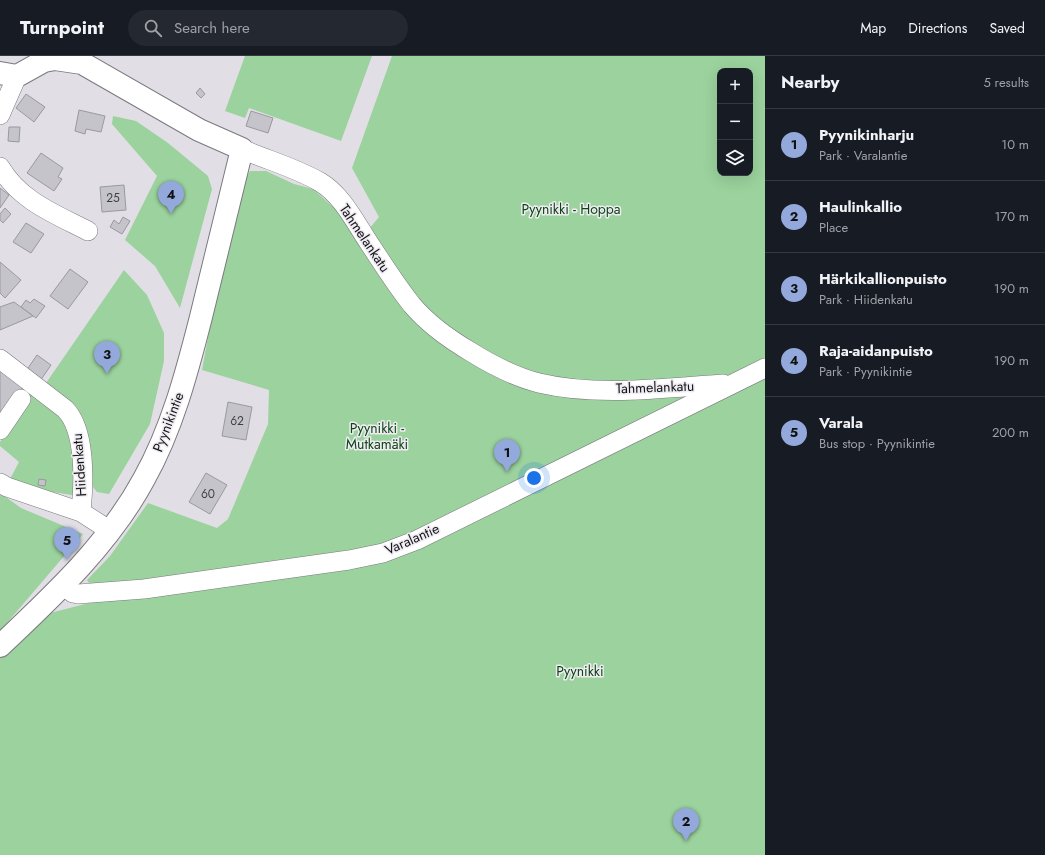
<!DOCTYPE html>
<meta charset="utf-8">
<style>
body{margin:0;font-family:Jost,sans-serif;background:#242831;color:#f1f3f6}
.controls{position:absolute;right:12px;top:12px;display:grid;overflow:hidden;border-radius:8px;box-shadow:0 4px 16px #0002}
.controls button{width:36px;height:36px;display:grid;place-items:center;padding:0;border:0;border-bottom:1px solid #363941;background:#171b24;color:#f1f3f6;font:20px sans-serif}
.you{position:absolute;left:534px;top:422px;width:14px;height:14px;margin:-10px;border:3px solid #fff;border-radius:50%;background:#1a73e8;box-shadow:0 0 0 6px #1a73e833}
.badge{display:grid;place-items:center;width:26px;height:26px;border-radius:50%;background:#93a8db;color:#111;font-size:13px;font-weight:700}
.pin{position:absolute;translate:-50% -33px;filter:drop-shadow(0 1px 2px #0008)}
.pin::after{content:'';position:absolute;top:21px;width:14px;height:12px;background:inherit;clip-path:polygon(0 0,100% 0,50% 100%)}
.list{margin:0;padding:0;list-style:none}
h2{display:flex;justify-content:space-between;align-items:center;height:52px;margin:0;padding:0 16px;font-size:17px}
h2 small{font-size:13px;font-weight:400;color:#9ea1a6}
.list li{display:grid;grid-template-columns:26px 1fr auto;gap:12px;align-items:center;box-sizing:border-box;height:72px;padding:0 16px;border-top:1px solid #363941}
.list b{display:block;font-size:15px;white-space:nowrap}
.list p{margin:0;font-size:13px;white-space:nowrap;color:#9ea1a6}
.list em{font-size:13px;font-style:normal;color:#9ea1a6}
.icon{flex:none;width:22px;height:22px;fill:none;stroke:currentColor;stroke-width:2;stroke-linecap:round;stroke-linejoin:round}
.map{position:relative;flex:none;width:765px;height:799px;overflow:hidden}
header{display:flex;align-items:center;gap:24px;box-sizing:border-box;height:56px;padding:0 20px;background:#171b24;border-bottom:1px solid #363941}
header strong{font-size:19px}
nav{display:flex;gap:22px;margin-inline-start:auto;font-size:14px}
.search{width:280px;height:36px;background:#242831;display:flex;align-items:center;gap:10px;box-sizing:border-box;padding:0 14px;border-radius:22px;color:#9ea1a6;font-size:15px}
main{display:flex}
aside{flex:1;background:#171b24}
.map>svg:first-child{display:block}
</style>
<header>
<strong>Turnpoint</strong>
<div class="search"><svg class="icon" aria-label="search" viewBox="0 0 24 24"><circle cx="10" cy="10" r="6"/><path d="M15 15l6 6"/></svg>Search here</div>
<nav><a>Map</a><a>Directions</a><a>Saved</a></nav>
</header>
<main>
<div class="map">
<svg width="765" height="799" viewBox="0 0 765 799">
<rect width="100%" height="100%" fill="#e1dfe5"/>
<!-- green -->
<g fill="#9bd29d" fill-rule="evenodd">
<path d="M245,0H372L341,85L249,52L245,62L225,55Z"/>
<path d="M392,0H765V799H0V601L29,571L50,557L101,544L87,524L110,500L148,447L217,472L228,463L268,368L269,334L202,314L217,232L241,131L250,115H266L294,128L313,133L340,157L359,185L379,161L352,112ZM720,15H750V117H720Z"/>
<path d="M113,60L136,65L168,87L208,120L212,133L180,252L155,210L125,184L157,120L112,68Z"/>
<path d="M124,214L147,239L164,277V305L150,368L109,438L97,436L93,431L82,360L74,348L44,330Z"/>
<path d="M25,329L67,364L79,433L72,439L33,433L10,423L19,406L0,390V386L30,346L19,338Z"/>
<path d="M0,437L21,452L83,478L0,575Z"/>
</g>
<!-- building -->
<g fill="#c4c4ca" stroke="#99999f">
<path d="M200,32L205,38L201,42L196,37Z"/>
<path d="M26,38L45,51L34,66L16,52Z"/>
<path d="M79,54L105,60L101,76L86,73L85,78L75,75Z"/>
<path d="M251,55L273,62L268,77L246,70Z"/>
<path d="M9,71H20L19,86L8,85Z"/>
<path d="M41,97L63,112L58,121L62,123L54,135L27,117Z"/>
<path d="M124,129L126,154L102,156L100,131Z"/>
<path d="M0,132L9,139L0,152Z"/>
<path d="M5,152L11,158L3,167L0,164V158Z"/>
<path d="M123,161L130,165L122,178L110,171L114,164L119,168Z"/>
<path d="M26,167L44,178L31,197L13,186Z"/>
<path d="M0,206L21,224L5,242L0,237Z"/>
<path d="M70,213L88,226L68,253L50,240Z"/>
<path d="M34,243L45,250L36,262L21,251L26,244L30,247Z"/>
<path d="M14,246L33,260L0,274V251Z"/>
<path d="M37,299L51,309L40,325L26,315Z"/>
<path d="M2,313L24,329L2,360L0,359V316Z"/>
<path d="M228,346L252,351L246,384L222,380Z"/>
<path d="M206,417L227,429L210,458L189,446Z"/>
<path d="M39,423L46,424L45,430L38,429Z"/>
</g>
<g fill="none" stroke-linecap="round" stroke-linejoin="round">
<defs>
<g id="minor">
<path d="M0,59L17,20"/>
<path d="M242,93C267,104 296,112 320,126C342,139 355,166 369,187C383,208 396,229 412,249C428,268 449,283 471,296C492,309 515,321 539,327C598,341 664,332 723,328"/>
<path d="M0,111C20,145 55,158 88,175"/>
<path d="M0,303L65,353C86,374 84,427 81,456"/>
<path d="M0,374L21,343"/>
<path d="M0,427L7,431L81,456L109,474"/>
<path d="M63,530L73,537L78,538L144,533L349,504L383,497L417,484L765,312"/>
</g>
<path id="tertiary" d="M0,17L17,20L44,5L55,3L82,7L199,74L242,93C228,149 215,205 201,261C187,316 172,373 144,423C109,488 53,540 0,590"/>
</defs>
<!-- minor casing -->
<use href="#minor" stroke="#7b797f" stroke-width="20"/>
<!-- tertiary casing -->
<use href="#tertiary" stroke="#7b797f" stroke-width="24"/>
<!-- minor -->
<use href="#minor" stroke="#fff" stroke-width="19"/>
<!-- tertiary -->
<use href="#tertiary" stroke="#fff" stroke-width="22"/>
</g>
<g text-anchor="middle" stroke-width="3" stroke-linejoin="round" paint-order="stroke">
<!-- number labels -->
<g font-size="12" fill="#3f3e42">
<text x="113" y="146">25</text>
<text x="237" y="369">62</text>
<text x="208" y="442">60</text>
</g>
<!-- park labels -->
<g font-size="14" fill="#0e4316" stroke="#eeecf2">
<text x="571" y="158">Pyynikki - Hoppa</text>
<text x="377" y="377">Pyynikki -<tspan x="377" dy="16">Mutkamäki</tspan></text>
<text x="580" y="620">Pyynikki</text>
</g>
<!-- street labels -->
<g font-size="14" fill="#131214" stroke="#eeecf2">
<text transform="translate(365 182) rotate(56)" y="5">Tahmelankatu</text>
<text transform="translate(655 331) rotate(-2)" y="5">Tahmelankatu</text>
<text transform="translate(168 366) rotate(-69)" y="5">Pyynikintie</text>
<text transform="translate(79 409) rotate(-94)" y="5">Hiidenkatu</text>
<text transform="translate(412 483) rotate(-24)" y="5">Varalantie</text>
</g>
</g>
</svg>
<div class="controls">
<button>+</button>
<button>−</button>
<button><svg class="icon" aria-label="layers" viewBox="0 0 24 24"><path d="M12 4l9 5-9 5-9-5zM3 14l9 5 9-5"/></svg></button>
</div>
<div class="you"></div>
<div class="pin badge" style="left:507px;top:416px">1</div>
<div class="pin badge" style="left:686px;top:785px">2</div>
<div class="pin badge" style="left:107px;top:318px">3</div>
<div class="pin badge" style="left:171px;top:158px">4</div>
<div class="pin badge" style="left:67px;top:504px">5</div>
</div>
<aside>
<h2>Nearby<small>5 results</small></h2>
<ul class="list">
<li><span class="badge">1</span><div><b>Pyynikinharju</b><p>Park · Varalantie</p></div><em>10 m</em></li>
<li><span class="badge">2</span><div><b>Haulinkallio</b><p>Place</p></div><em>170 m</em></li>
<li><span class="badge">3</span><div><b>Härkikallionpuisto</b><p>Park · Hiidenkatu</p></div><em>190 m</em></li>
<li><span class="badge">4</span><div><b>Raja-aidanpuisto</b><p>Park · Pyynikintie</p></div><em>190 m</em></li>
<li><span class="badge">5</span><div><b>Varala</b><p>Bus stop · Pyynikintie</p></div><em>200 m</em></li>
</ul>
</aside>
</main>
